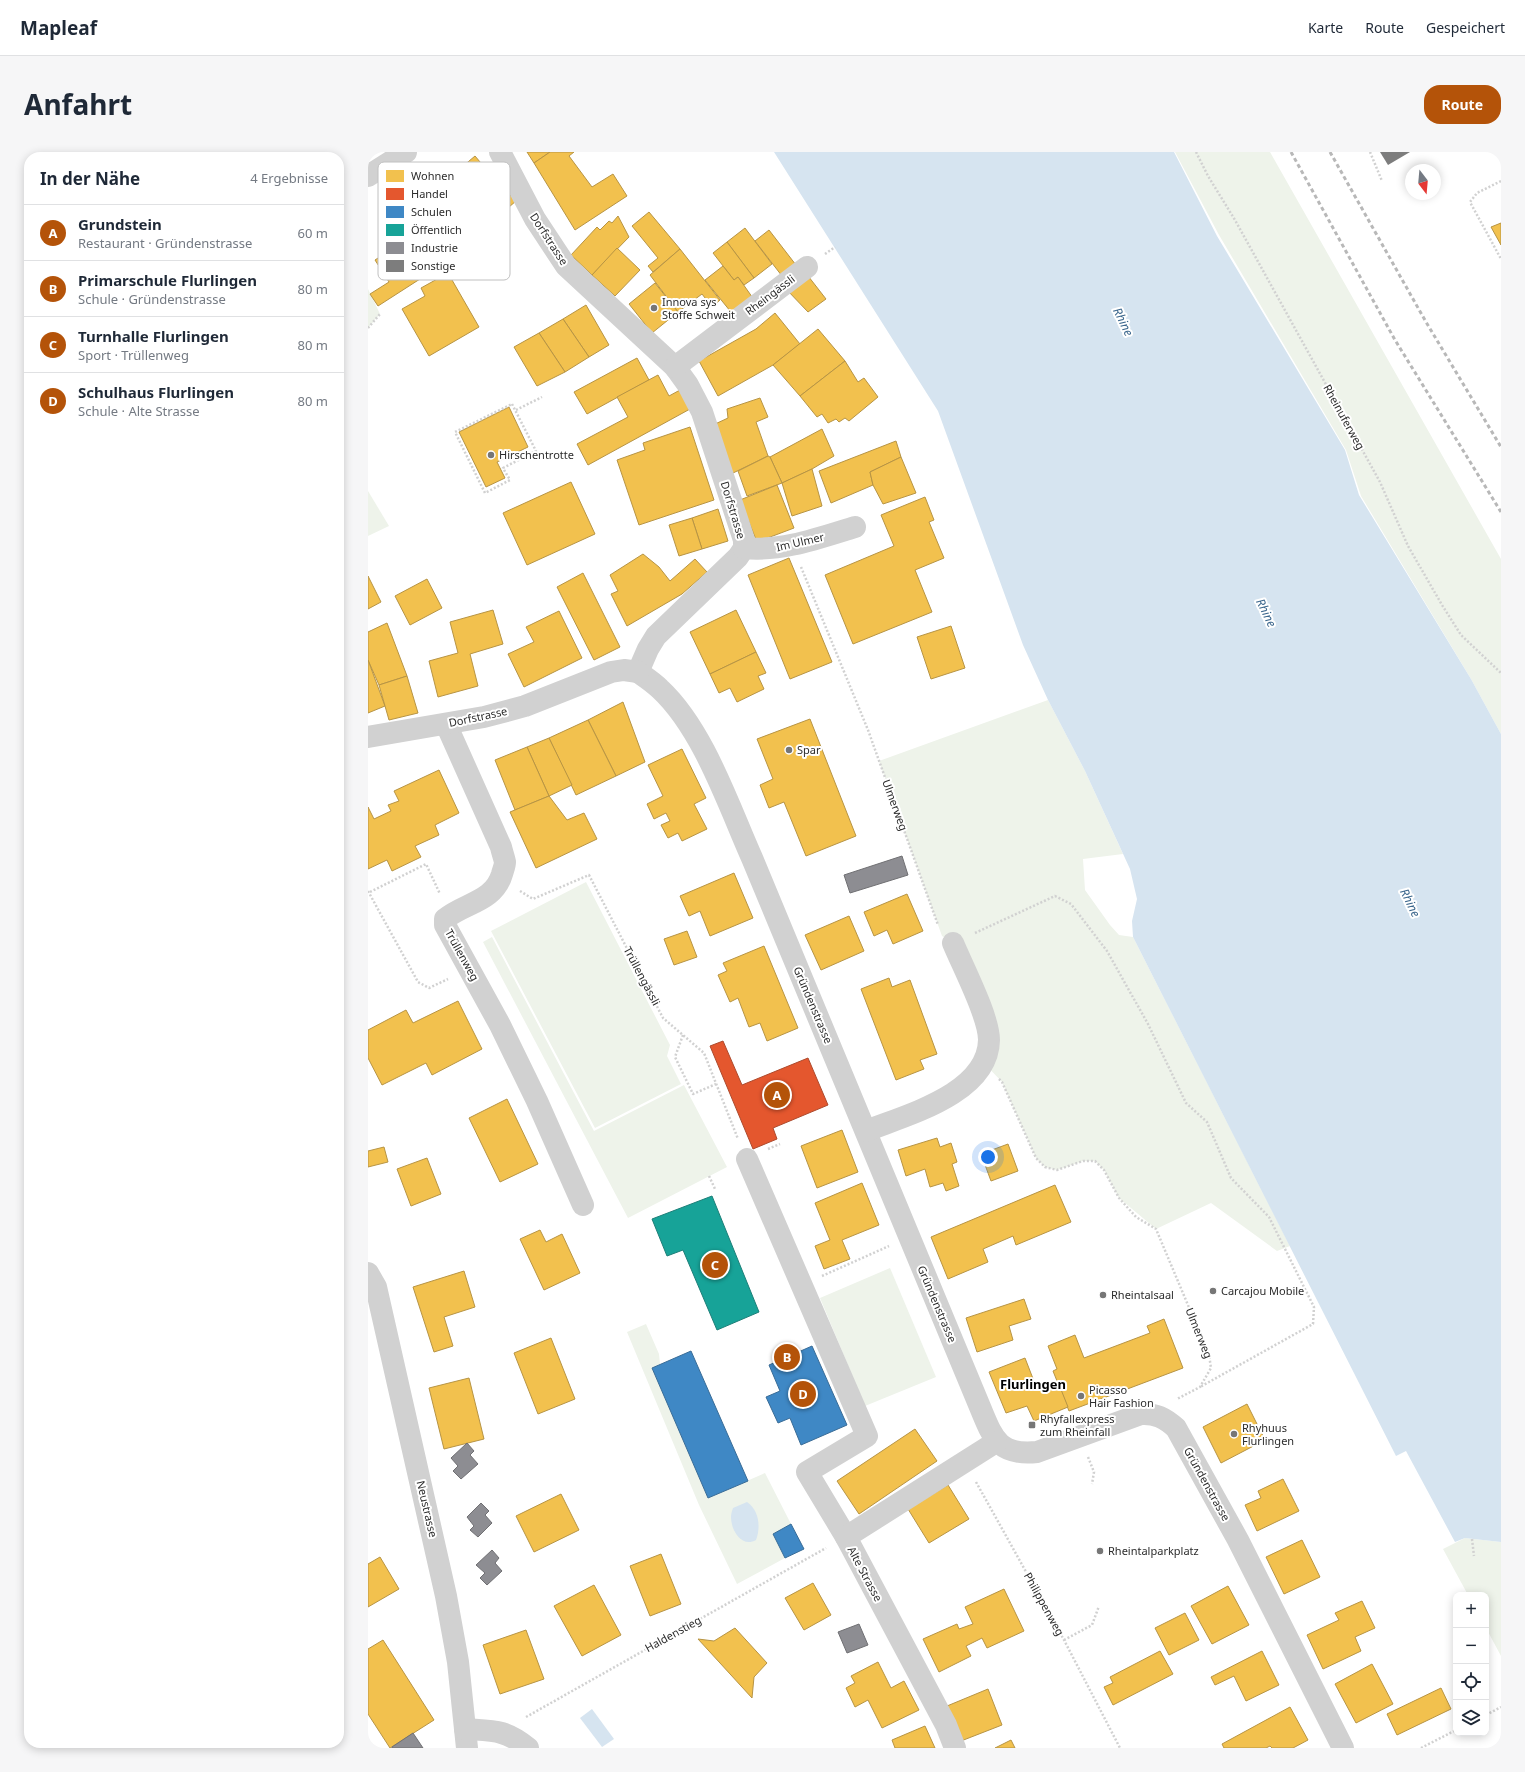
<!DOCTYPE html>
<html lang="de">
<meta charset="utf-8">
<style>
body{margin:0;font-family:"Noto Sans",sans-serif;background:#f6f6f7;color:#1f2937}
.controls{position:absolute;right:12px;bottom:12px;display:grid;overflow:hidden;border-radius:8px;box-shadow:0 2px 10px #0003}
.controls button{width:36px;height:36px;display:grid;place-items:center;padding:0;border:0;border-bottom:1px solid #e0e1e3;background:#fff;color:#1f2937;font:20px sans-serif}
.compass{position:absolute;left:1037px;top:12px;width:36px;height:36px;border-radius:50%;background:#fff;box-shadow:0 2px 10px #0003;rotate:164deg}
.you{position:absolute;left:620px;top:1005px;width:14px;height:14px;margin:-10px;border:3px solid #fff;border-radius:50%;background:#1a73e8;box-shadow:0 0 0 6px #1a73e833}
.badge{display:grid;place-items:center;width:26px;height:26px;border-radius:50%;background:#b45309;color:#fff;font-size:13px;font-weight:700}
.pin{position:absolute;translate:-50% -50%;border:2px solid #fff;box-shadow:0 1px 4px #0006}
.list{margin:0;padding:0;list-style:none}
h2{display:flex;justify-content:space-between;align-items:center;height:52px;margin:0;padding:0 16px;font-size:17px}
h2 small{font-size:13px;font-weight:400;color:#747a83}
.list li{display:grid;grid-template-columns:26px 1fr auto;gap:12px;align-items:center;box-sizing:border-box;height:56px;padding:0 16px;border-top:1px solid #e0e1e3}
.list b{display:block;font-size:15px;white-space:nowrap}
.list p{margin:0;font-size:13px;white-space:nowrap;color:#747a83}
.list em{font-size:13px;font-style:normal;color:#747a83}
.icon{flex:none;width:22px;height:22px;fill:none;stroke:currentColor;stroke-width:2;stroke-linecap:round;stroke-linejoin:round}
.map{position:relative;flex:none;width:1133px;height:1596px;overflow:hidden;border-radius:16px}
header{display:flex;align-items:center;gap:24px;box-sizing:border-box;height:56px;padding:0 20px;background:#fff;border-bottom:1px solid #e0e1e3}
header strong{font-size:19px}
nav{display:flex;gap:22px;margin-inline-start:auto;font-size:14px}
.intro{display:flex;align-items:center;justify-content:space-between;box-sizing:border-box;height:96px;padding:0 24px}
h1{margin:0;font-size:28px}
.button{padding:10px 18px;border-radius:16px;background:#b45309;color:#fff;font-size:14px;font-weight:700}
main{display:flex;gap:24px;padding:0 24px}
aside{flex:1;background:#fff;border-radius:16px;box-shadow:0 2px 10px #0003}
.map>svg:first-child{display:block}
</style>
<header>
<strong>Mapleaf</strong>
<nav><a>Karte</a><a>Route</a><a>Gespeichert</a></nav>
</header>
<div class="intro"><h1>Anfahrt</h1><a class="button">Route</a></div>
<main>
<aside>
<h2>In der Nähe<small>4 Ergebnisse</small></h2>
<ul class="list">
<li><span class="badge">A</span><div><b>Grundstein</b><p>Restaurant · Gründenstrasse</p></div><em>60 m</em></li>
<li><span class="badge">B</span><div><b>Primarschule Flurlingen</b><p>Schule · Gründenstrasse</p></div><em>80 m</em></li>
<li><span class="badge">C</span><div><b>Turnhalle Flurlingen</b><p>Sport · Trüllenweg</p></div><em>80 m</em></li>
<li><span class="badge">D</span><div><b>Schulhaus Flurlingen</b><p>Schule · Alte Strasse</p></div><em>80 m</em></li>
</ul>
</aside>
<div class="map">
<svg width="1133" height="1596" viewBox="0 0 1133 1596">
<rect width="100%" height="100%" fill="#fff"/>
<!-- green -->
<g fill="#eef3ea">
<path d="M807,0H902L1133,407V582L1103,527L993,344L978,298L851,83Z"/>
<path d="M0,137L12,162L0,176Z"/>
<path d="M0,339L21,374L0,384Z"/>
<path d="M680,548L717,619L755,702L715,707L717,738L742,773L751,783L765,785L922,1094L909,1099L843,1051L788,1077L751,1046L736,1018L727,1009H715L689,1018L677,1015L668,1006L634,930L616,911L621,889L585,791L574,784L511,609Z"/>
<path d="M218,730L302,893L299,904L313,932L227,976L123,779Z"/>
<path d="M124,785L226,979L316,933L359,1015L260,1066L115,790Z"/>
<path d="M522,1116L568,1225L497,1254L452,1146Z"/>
<path d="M278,1172L291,1202L292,1212L284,1216L340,1346L397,1321L423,1372L405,1382L417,1406L369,1432L331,1353L259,1180Z"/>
<path d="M1097,1386L1133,1390V1504L1118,1476V1443H1100L1075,1397Z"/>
</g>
<!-- water -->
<g fill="#d6e4f0">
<path d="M406,0H806L849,84L977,298L991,343L1103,527L1133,582V1390L1097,1386L1087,1390L1038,1299L1028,1304L765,785L764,769L769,747L762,717L717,619L680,548L655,493L570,259Z"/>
<path d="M379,1350C391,1358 393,1375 388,1388C374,1396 363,1379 363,1365C363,1362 364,1359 365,1356Z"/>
<path d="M224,1557L246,1587L234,1595L212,1566Z"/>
</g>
<!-- homes -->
<g fill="#f2c14e" stroke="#b79444">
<path d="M159,0H182L166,11Z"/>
<path d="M182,0H206L201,4L224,35L245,22L259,44L207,78L166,11Z"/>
<path d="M107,4L129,30L87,66L75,51L104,27L94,15Z"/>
<path d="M129,30L148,49L104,87L87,66Z"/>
<path d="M281,60L312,97L285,120L280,114L290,106L264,74Z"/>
<path d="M250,64L261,85L224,123L203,103L229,75L232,78L241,69L244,71Z"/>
<path d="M1133,71V93L1123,75Z"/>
<path d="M377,76L404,112L386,126L359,90Z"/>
<path d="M401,78L428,113L414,124L387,89Z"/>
<path d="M359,90L386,126L376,133L370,125L366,128L345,101Z"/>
<path d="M30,93L52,127L10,154L2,142L21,130L7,108Z"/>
<path d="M249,96L272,118L247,144L224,123Z"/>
<path d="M312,97L352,148L344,155L334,142L310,160L282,123Z"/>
<path d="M355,114L366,128L370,125L387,149L367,165L337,128Z"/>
<path d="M437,120L458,147L440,160L419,138Z"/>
<path d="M80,121L111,175L61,204L34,157L57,144L53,136Z"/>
<path d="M287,131L310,160L284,181L261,152Z"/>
<path d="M218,153L241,193L221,205L195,167Z"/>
<path d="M407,161L432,192L405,213L350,244L331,209L388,177Z"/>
<path d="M195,167L221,205L197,220L171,181Z"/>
<path d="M450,177L477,209L432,244L405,213Z"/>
<path d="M171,181L197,220L169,234L146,195Z"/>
<path d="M269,206L281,228L219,262L206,240Z"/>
<path d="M477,209L490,230L496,226L510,245L481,269L477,266L471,270L468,267L460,271L454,262L449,265L432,244Z"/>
<path d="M290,223L301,244L312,238L322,257L220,313L209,292L260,265L249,245Z"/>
<path d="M392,246L400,265L388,270L400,304L363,322L345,273L360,266L359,257Z"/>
<path d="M141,255L160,295L129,310L137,326L118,335L91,280Z"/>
<path d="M322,275L346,348L271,373L249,308L277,298L275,291Z"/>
<path d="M454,277L466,304L444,317L414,331L402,305Z"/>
<path d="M528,289L533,305L502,320L505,333L463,351L451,319Z"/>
<path d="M400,304L402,305L414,331L379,344L370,319Z"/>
<path d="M533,305L548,341L515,352L505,333L502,320Z"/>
<path d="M444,317L454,354L424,364L414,331Z"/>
<path d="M203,330L227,382L159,413L135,361Z"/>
<path d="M409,333L426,376L389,390L372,348Z"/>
<path d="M557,345L566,368L561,370L576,406L547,418L564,460L485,492L457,423L526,394L513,363Z"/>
<path d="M350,357L360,389L334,397L324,366Z"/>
<path d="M324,366L334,397L311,404L301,373Z"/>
<path d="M275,402L291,415L302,429L327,407L339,420L314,442L259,474L243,442L250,439L242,423Z"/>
<path d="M421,406L464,510L422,527L380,423Z"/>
<path d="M215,421L252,495L226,508L189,435Z"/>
<path d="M0,424L13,450L0,457Z"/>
<path d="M59,427L74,456L42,473L27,444Z"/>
<path d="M125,458L135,492L102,502L110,534L70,545L61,509L90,501L82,470Z"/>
<path d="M368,458L388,500L342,522L322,480Z"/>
<path d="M191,459L214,506L156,535L140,502L166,490L158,475Z"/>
<path d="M19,471L39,524L11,533L0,508V480Z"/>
<path d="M583,474L597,516L563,527L549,485Z"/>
<path d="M388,500L398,521L390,524L396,537L369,550L362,536L351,541L342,522Z"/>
<path d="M0,508L17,554L0,561Z"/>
<path d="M39,524L50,561L21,568L11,533Z"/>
<path d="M255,550L277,610L248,624L220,568Z"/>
<path d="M442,567L488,684L438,704L416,650L401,656L392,633L405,627L389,587Z"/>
<path d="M220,568L248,624L208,643L181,586Z"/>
<path d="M181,586L204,633L181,644L159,595Z"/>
<path d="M159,595L181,644L147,658L127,608Z"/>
<path d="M314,597L338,646L326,652L339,677L314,689L310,681L300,686L293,673L302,669L298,661L286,667L279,652L295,644L280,613Z"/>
<path d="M71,618L91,661L67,673L71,683L47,694L53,705L24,719L19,708L0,717V655L6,667L23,659L20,653L31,649L26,639Z"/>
<path d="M181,644L199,668L216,661L229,687L168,716L142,660Z"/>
<path d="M366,721L385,766L342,784L332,759L321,764L312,744Z"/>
<path d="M539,742L555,779L525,792L519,778L506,784L496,760Z"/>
<path d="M481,764L496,799L453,818L437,783Z"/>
<path d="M319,779L329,805L306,813L296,787Z"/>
<path d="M396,794L430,876L399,889L392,871L381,875L370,846L362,850L350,823L359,819L355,811Z"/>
<path d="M521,826L524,835L542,828L569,902L552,908L556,917L528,928L493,837Z"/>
<path d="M90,849L114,897L64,923L58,911L14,933L0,906V878L38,858L45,871Z"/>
<path d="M139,947L170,1012L132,1030L101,966Z"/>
<path d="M474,978L490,1020L449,1036L433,994Z"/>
<path d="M569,986L572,995L583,991L589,1010L584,1012L591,1034L578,1039L575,1031L562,1035L557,1017L538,1024L530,998Z"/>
<path d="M640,992L650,1019L623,1029L613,1002Z"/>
<path d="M16,995L20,1010L0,1015V999Z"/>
<path d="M59,1006L73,1042L43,1054L29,1017Z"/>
<path d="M494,1031L511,1073L474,1088L482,1107L456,1117L447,1094L462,1088L447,1051Z"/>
<path d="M687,1033L703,1070L648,1093L645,1084L615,1097L620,1110L580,1127L563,1085Z"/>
<path d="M172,1078L178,1090L194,1082L212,1121L176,1138L152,1087Z"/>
<path d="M96,1119L107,1155L76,1165L85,1194L66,1200L45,1135Z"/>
<path d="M656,1147L663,1167L641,1174L645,1188L609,1200L598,1166Z"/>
<path d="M796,1167L815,1216L701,1259L685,1219L689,1217L680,1194L707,1183L716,1206L782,1181L779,1174Z"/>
<path d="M183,1186L207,1247L170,1262L146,1201Z"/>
<path d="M657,1206L669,1237L690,1230L700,1255L666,1269L659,1254L638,1261L621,1220Z"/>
<path d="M101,1226L116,1287L76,1297L61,1236Z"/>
<path d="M879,1252L897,1288L853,1311L835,1275Z"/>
<path d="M547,1277L569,1309L491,1362L469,1329Z"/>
<path d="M915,1327L931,1359L889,1379L877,1353L893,1346L890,1339Z"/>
<path d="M580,1333L601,1367L561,1391L540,1357Z"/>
<path d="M193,1342L211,1378L166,1400L148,1364Z"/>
<path d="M934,1388L952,1425L916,1442L898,1405Z"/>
<path d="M293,1402L313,1452L282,1464L262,1414Z"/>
<path d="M12,1405L31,1437L0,1455V1412Z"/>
<path d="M445,1431L463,1463L436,1478L417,1446Z"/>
<path d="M226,1433L253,1483L214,1504L186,1454Z"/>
<path d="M860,1434L881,1473L844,1492L823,1454Z"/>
<path d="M636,1437L656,1479L619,1496L614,1486L598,1494L603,1504L571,1520L555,1487L589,1472L591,1477L605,1472L597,1455Z"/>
<path d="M994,1449L1007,1476L987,1485L993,1499L955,1517L939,1483L971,1468L967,1461Z"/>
<path d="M817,1461L831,1488L801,1503L787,1476Z"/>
<path d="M367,1476L399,1511L386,1525L384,1546L330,1487L346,1489Z"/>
<path d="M158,1478L176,1527L132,1542L115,1493Z"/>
<path d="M15,1488L66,1568L22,1596L0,1562V1497Z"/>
<path d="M792,1499L805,1522L745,1553L736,1535L745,1531L742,1525Z"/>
<path d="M894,1499L911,1533L878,1549L866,1524L847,1533L843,1525Z"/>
<path d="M510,1510L523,1536L536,1529L551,1558L514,1576L500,1548L487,1555L478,1536L487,1531L483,1524Z"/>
<path d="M1004,1512L1025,1552L988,1571L967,1532Z"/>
<path d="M1073,1536L1083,1557L1029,1583L1019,1562Z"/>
<path d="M620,1537L634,1573L593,1589L579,1554Z"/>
<path d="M922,1555L940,1588L925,1596H904L902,1594L898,1596H856L854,1592Z"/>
<path d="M557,1574L567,1596H527L524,1588Z"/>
<path d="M643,1588L647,1596H627Z"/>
</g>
<!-- shops -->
<path fill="#e4572e" stroke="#ad4a2d" d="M355,889L374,933L440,906L460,953L405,976L409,987L385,997L342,894Z"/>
<!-- schools -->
<g fill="#3f88c5" stroke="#396c97">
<path d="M444,1194L479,1273L433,1293L422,1266L410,1271L398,1245L412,1239L401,1213Z"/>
<path d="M323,1199L380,1329L340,1346L284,1216Z"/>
<path d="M423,1372L436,1397L417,1406L405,1382Z"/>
</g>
<!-- public -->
<path fill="#17a398" stroke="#1d7f78" d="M344,1044L391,1160L349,1178L315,1098L299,1104L284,1067Z"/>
<!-- industry -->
<g fill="#8d8d92" stroke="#707073">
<path d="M534,704L540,723L482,741L476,723Z"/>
<path d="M99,1291L106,1299L102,1303L110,1312L93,1327L85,1319L90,1314L83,1306Z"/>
<path d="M113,1351L121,1359L117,1363L124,1371L110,1385L102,1378L106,1374L99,1365Z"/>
<path d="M124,1398L131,1406L127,1411L134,1419L119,1433L112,1426L117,1421L108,1413Z"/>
<path d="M491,1472L500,1493L479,1501L470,1480Z"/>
<path d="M45,1581L55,1596H24V1595Z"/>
</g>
<!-- building -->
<path fill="#7d7d7d" d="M1012,0H1042L1020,13Z"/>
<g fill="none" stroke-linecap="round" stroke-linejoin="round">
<!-- path -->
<g stroke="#d1d1d1" stroke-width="2.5" stroke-dasharray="2 2" stroke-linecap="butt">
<path d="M828,0L840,24L867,68L1012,330L1040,394L1074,453L1093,483L1133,521"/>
<path d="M1002,0L1014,29"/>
<path d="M1133,29L1109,41L1102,50L1133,107"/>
<path d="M457,102L467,95"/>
<path d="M0,176L12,162"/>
<path d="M144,252L168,299L135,316L142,328L117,341L87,280Z"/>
<path d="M148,258L174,245"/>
<path d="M433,415L500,578L570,773"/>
<path d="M0,739L50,830L61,836L80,827"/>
<path d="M152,739L165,747L221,723L295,866L336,901L370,987"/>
<path d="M2,740L58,712L72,742"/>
<path d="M607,781L687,744L703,752L739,799L780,872L818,951L839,970L863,1026L901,1065L946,1155L945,1172L832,1235"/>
<path d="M315,883L307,905L325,942L348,932"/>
<path d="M631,927L634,930L668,1006L677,1015L689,1018L715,1009H727L736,1018L751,1046L768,1065L788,1077L841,1203L843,1216L832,1235L809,1247"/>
<path d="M400,997L412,992"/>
<path d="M341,1024L347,1037"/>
<path d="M454,1124L521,1094"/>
<path d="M720,1305L726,1320L724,1332"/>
<path d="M608,1330L696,1488L752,1596"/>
<path d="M1104,1387L1106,1404"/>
<path d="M696,1488L724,1473L731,1454"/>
<path d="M1118,1563L1133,1555"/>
<path d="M158,1565L458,1396"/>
<path d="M1053,1596L1088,1578"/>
</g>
<!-- minor -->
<g stroke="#d1d1d1" stroke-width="22">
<path d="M132,0L167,67L198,114L307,215L320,233L334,260L376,388V396L370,405L288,484L280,497L270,520"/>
<path d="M0,24L38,0"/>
<path d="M307,215L439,115"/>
<path d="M376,396C413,400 451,386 487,375"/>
<path d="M270,520C277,525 285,530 292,537C335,577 360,652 384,706L612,1255C625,1286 630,1304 669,1300L773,1262C787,1261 797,1266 808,1276L870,1388L975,1596"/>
<path d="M78,572L133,695C134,700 136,705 137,710C137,714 135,718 134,722C126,750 96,751 77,767V773L132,873L169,949L215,1053"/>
<path d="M0,585L116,565L157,554L243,520L256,518L270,520"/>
<path d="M498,979C538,963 620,942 621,888C621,865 595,815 585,791"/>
<path d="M379,1007L499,1284L439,1320L478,1385"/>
<path d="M0,1121L8,1135L78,1444L90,1510L99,1596"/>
<path d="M97,1577C125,1579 137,1577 160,1596"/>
<path d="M587,1596L578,1573L478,1385L628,1290"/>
</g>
<!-- rail -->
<g stroke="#b8b8b8" stroke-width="3" stroke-dasharray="4 3" stroke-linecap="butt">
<path d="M923,0L1027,188L1133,360"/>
<path d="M962,0L1058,170L1133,295"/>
</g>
</g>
<!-- markers -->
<g fill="#767676" stroke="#fff" stroke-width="1.5">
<circle cx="286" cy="156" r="4"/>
<circle cx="123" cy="303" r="4"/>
<circle cx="421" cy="598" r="4"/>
<circle cx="845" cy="1139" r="4"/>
<circle cx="735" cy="1143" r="4"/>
<circle cx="713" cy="1244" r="4"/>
<rect x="660" y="1269" width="8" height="8" rx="2"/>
<circle cx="866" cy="1282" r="4"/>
<circle cx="732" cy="1399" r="4"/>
</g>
<g text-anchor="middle" stroke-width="4" stroke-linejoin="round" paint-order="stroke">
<!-- street labels -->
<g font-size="11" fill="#2c2c2c" stroke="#fff">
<text transform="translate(181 87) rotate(57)" y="4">Dorfstrasse</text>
<text transform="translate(402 143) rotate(-37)" y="4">Rheingässli</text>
<text transform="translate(976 265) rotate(61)" y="4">Rheinuferweg</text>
<text transform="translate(365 358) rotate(73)" y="4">Dorfstrasse</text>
<text transform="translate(432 390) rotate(-13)" y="4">Im Ulmer</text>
<text transform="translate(110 565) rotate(-12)" y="4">Dorfstrasse</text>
<text transform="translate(527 653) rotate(70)" y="4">Ulmerweg</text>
<text transform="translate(94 803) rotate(61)" y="4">Trüllenweg</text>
<text transform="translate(274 824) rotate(62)" y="4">Trüllengässli</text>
<text transform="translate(445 853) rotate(67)" y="4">Gründenstrasse</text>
<text transform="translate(569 1152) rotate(67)" y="4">Gründenstrasse</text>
<text transform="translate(831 1181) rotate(68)" y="4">Ulmerweg</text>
<text transform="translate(839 1332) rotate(61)" y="4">Gründenstrasse</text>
<text transform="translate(59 1357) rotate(77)" y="4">Neustrasse</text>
<text transform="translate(497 1422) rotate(62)" y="4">Alte Strasse</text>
<text transform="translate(676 1452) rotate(61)" y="4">Philippenweg</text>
<text transform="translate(305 1482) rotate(-29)" y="4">Haldenstieg</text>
</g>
<!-- poi labels -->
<g font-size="11" fill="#2c2c2c" stroke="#fff" text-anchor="start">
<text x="294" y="154">Innova sys<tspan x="294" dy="13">Stoffe Schweit</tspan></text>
<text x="131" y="307">Hirschentrotte</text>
<text x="429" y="602">Spar</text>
<text x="853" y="1143">Carcajou Mobile</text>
<text x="743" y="1147">Rheintalsaal</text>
<text x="721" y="1242">Picasso<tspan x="721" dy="13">Hair Fashion</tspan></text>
<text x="672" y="1271">Rhyfallexpress<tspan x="672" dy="13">zum Rheinfall</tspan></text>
<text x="874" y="1280">Rhyhuus<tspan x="874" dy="13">Flurlingen</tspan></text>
<text x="740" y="1403">Rheintalparkplatz</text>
</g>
<!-- water labels -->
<g font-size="12" font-style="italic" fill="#3c678d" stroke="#fff">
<text transform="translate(755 170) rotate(64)" y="4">Rhine</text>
<text transform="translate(898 461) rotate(64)" y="4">Rhine</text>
<text transform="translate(1042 751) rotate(64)" y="4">Rhine</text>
</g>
<!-- quarter labels -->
<g font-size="13" font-weight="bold" fill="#000" stroke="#fff">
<text x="665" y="1237">Flurlingen</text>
</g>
</g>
<!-- legend -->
<rect x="10" y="10" width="132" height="118" rx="6" fill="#fff" stroke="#c0c0c0" stroke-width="1"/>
<rect x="18" y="18" width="18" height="12" fill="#f2c14e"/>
<rect x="18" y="36" width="18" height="12" fill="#e4572e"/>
<rect x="18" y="54" width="18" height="12" fill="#3f88c5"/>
<rect x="18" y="72" width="18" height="12" fill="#17a398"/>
<rect x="18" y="90" width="18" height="12" fill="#8d8d92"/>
<rect x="18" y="108" width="18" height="12" fill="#7d7d7d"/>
<g font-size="11" fill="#2c2c2c">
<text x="43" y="28">Wohnen</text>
<text x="43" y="46">Handel</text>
<text x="43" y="64">Schulen</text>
<text x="43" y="82">Öffentlich</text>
<text x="43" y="100">Industrie</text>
<text x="43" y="118">Sonstige</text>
</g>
</svg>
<div class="controls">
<button>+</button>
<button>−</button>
<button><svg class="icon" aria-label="locate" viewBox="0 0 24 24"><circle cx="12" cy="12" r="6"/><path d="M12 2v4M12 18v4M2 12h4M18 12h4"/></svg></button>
<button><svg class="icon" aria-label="layers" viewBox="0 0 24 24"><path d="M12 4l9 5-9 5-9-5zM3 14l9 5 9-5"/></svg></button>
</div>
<svg class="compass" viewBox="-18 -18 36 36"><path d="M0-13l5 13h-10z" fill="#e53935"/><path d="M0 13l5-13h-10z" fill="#747a83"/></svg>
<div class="you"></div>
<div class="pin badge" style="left:409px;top:943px">A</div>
<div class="pin badge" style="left:419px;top:1205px">B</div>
<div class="pin badge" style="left:347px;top:1113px">C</div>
<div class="pin badge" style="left:435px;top:1242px">D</div>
</div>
</main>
